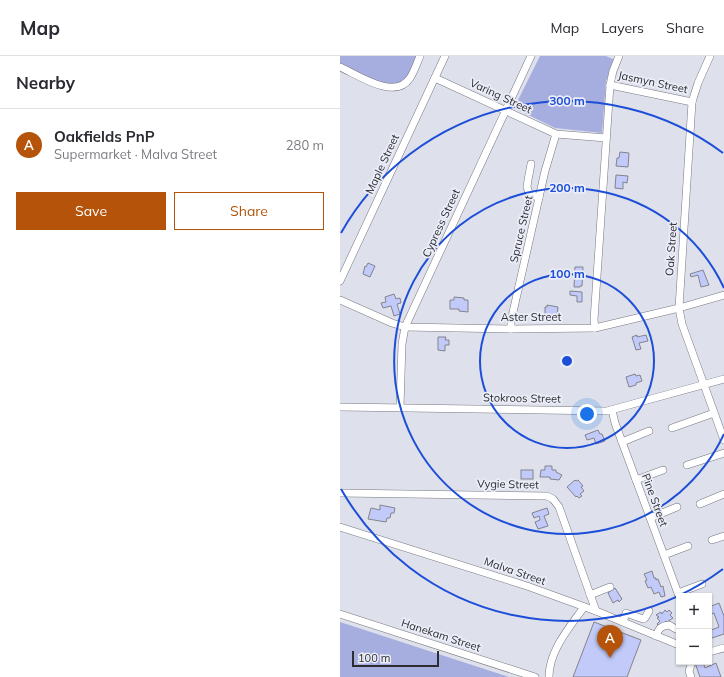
<!DOCTYPE html>
<meta charset="utf-8">
<style>
body{margin:0;font-family:Mulish,sans-serif;background:#f2f2f3;color:#2b2b33}
.controls{position:absolute;right:12px;bottom:12px;display:grid;overflow:hidden;border-radius:0px;box-shadow:0 1px 3px #0004}
.controls button{width:36px;height:36px;display:grid;place-items:center;padding:0;border:0;border-bottom:1px solid #e1e1e2;background:#fff;color:#2b2b33;font:20px sans-serif}
.scale{position:absolute;left:12px;bottom:10px;width:87px;box-sizing:border-box;padding-left:4px;border:2px solid #2c2d30;border-top:0;font-size:11px;line-height:14px;white-space:nowrap;color:#2c2d30;-webkit-text-stroke:3px #ebedf8;paint-order:stroke}
.you{position:absolute;left:247px;top:358px;width:14px;height:14px;margin:-10px;border:3px solid #fff;border-radius:50%;background:#1a73e8;box-shadow:0 0 0 6px #1a73e833}
.badge{display:grid;place-items:center;width:26px;height:26px;border-radius:50%;background:#b45309;color:#fff;font-size:13px;font-weight:700}
.pin{position:absolute;translate:-50% -33px;filter:drop-shadow(0 1px 2px #0008)}
.pin::after{content:'';position:absolute;top:21px;width:14px;height:12px;background:inherit;clip-path:polygon(0 0,100% 0,50% 100%)}
.list{margin:0;padding:0;list-style:none}
h2{display:flex;justify-content:space-between;align-items:center;height:52px;margin:0;padding:0 16px;font-size:17px}
h2 small{font-size:13px;font-weight:400;color:#7c7c81}
.list li{display:grid;grid-template-columns:26px 1fr auto;gap:12px;align-items:center;box-sizing:border-box;height:72px;padding:0 16px;border-top:1px solid #e1e1e2}
.list b{display:block;font-size:15px;white-space:nowrap}
.list p{margin:0;font-size:13px;white-space:nowrap;color:#7c7c81}
.list em{font-size:13px;font-style:normal;color:#7c7c81}
.actions{display:flex;gap:8px;padding:12px 16px}
.actions a{flex:1;padding:9px 0;border:1px solid #b45309;border-radius:0px;text-align:center;font-size:14px;color:#b45309}
.actions .main{background:#b45309;color:#fff}
.map{position:relative;flex:none;width:384px;height:621px;overflow:hidden}
header{display:flex;align-items:center;gap:24px;box-sizing:border-box;height:56px;padding:0 20px;background:#fff;border-bottom:1px solid #e1e1e2}
header strong{font-size:19px}
nav{display:flex;gap:22px;margin-inline-start:auto;font-size:14px}
main{display:flex}
aside{flex:1;background:#fff}
.map>svg:first-child{display:block}
</style>
<header>
<strong>Map</strong>
<nav><a>Map</a><a>Layers</a><a>Share</a></nav>
</header>
<main>
<aside>
<h2>Nearby<small></small></h2>
<ul class="list">
<li><span class="badge">A</span><div><b>Oakfields PnP</b><p>Supermarket · Malva Street</p></div><em>280 m</em></li>
</ul>
<div class="actions"><a class="main">Save</a><a>Share</a></div>
</aside>
<div class="map">
<svg width="384" height="621" viewBox="0 0 384 621">
<rect width="100%" height="100%" fill="#dee0eb"/>
<!-- green -->
<g fill="#a6addf">
<path d="M0,0H77C74,8 70,19 63,25C50,37 16,16 2,9L0,8Z"/>
<path d="M200,0H266L275,4L266,25L262,77L215,72L174,52Z"/>
<path d="M0,566L169,621H0Z"/>
</g>
<!-- building -->
<g fill="#c2cafa" stroke="#82838d">
<path d="M280,96L289,97L288,111L276,110L277,102H279Z"/>
<path d="M276,119L288,120L287,127L283,126V133L275,132Z"/>
<path d="M28,207L35,210L30,221L23,218L25,210L26,211Z"/>
<path d="M235,211H243L242,230H240V231H234Z"/>
<path d="M363,214L369,229L361,231L358,219L351,221L350,218Z"/>
<path d="M230,235L242,236V246H237V240L230,239Z"/>
<path d="M54,238L56,243L60,242L61,247L57,248L60,258L54,260L51,250L43,252L41,247L46,246L45,241Z"/>
<path d="M114,241L124,242V244H128V256L119,255V253H110V244H114Z"/>
<path d="M207,249L218,251L217,259L207,260L205,259V251H207Z"/>
<path d="M297,279V281L306,279L308,285L299,287L301,293L296,294L292,281Z"/>
<path d="M98,281H106L105,284H109V289H105V295L98,294Z"/>
<path d="M295,318L296,320L300,319L302,325L296,327V329L289,331L286,321Z"/>
<path d="M258,374L260,378H262L265,385L256,388L254,382L247,384L245,379Z"/>
<path d="M205,410H212V414H216V416L222,419L219,424L210,423V421H200L201,414H205Z"/>
<rect x="181" y="414" width="12" height="9"/>
<path d="M235,424L236,425L238,424L243,430L241,431L244,435L240,438L242,440L239,442L237,440L236,441L227,431Z"/>
<path d="M40,449L55,452L54,457H51L50,462H47L46,466L28,463L31,452L40,454Z"/>
<path d="M207,452L209,458L204,460L208,470L198,473L195,466L200,464L199,460L194,462L192,457Z"/>
<path d="M312,515L314,522H316V524L318,523L321,531L323,530L325,540L321,541L319,536L314,538L311,531L308,532L305,525L307,524L304,518Z"/>
<path d="M275,532L282,543L279,546L278,544L273,547L268,537Z"/>
<path d="M379,547L384,560V578L369,583V575L379,571L374,557L369,559V551Z"/>
<path d="M325,554L327,556L329,554L332,557L330,559L333,562L327,566L326,565L320,571L317,568L320,565L317,562L319,561L316,559L321,556L322,558Z"/>
<path d="M254,566L301,584L287,621H233Z"/>
<path d="M363,606L365,612L376,607L381,621H360L355,607Z"/>
</g>
<g fill="none" stroke-linecap="round" stroke-linejoin="round">
<defs>
<g id="minor">
<path d="M370,0L358,27L352,46L339,252L342,268L384,384"/>
<path d="M0,11C18,19 55,45 70,22C74,16 77,7 80,0"/>
<path d="M95,22L216,78L266,82"/>
<path d="M270,29L352,46"/>
<path d="M191,108L188,124L187,131L189,137L199,142"/>
<path d="M0,225L105,0"/>
<path d="M0,244L52,267L65,271L171,273L255,272L339,252L384,239"/>
<path d="M255,272L254,264L270,29L273,15L279,0"/>
<path d="M171,273V265L205,115L216,78"/>
<path d="M0,351L267,355L384,323"/>
<path d="M60,351L62,288L65,271L191,0"/>
<path d="M272,354L275,367L339,540"/>
<path d="M332,372L374,357"/>
<path d="M282,386L309,375"/>
<path d="M347,409L384,397"/>
<path d="M296,424L323,414"/>
<path d="M0,437L207,440L213,443L219,451L256,555"/>
<path d="M360,448L384,438"/>
<path d="M310,462L337,451"/>
<path d="M0,471L187,530L256,555L339,589"/>
<path d="M372,484L384,480"/>
<path d="M324,499L348,490"/>
<path d="M338,537L362,528"/>
<path d="M250,539L270,531"/>
<path d="M0,558L195,621"/>
<path d="M283,566L286,557L303,563L305,562L309,555"/>
<path d="M316,580C319,572 321,570 329,569L336,573"/>
<path d="M369,596L384,592"/>
<path d="M209,621C209,595 229,572 244,551"/>
<path d="M351,621L349,615L352,606"/>
</g>
</defs>
<!-- minor casing -->
<use href="#minor" stroke="#767881" stroke-width="8"/>
<!-- minor -->
<use href="#minor" stroke="#fff" stroke-width="7"/>
</g>
<!-- distance rings -->
<g fill="none" stroke="#1d4ed8" stroke-width="2">
<circle cx="227" cy="305" r="87"/>
<path d="M384 378A173 173 0 1 1 384 232"/>
<path d="M383 513A260 260 0 0 1 1 433M1 177A260 260 0 0 1 383 97"/>
</g>
<g text-anchor="middle" stroke-width="3.5" stroke-linejoin="round" paint-order="stroke">
<!-- street labels -->
<g font-size="11" fill="#2c2d30" stroke="#ebedf8">
<text transform="translate(313 26) rotate(12)" y="4">Jasmyn Street</text>
<text transform="translate(161 40) rotate(25)" y="4">Varing Street</text>
<text transform="translate(42 108) rotate(-65)" y="4">Maple Street</text>
<text transform="translate(101 167) rotate(-65)" y="4">Cypress Street</text>
<text transform="translate(181 173) rotate(-77)" y="4">Spruce Street</text>
<text transform="translate(331 193) rotate(-86)" y="4">Oak Street</text>
<text x="191" y="265">Aster Street</text>
<text transform="translate(182 342) rotate(1)" y="4">Stokroos Street</text>
<text transform="translate(168 428) rotate(1)" y="4">Vygie Street</text>
<text transform="translate(315 444) rotate(70)" y="4">Pine Street</text>
<text transform="translate(175 515) rotate(19)" y="4">Malva Street</text>
<text transform="translate(101 579) rotate(18)" y="4">Hanekam Street</text>
</g>
</g>
<circle cx="227" cy="305" r="6" fill="#1d4ed8" stroke="#ebedf8" stroke-width="2"/>
<g font-size="12" text-anchor="middle" font-weight="bold" fill="#1d4ed8" stroke="#ebedf8" stroke-width="3.5" stroke-linejoin="round" paint-order="stroke">
<text x="227" y="49">300 m</text>
<text x="227" y="136">200 m</text>
<text x="227" y="222">100 m</text>
</g>
</svg>
<div class="controls">
<button>+</button>
<button>−</button>
</div>
<div class="scale">100 m</div>
<div class="you"></div>
<div class="pin badge" style="left:270px;top:602px">A</div>
</div>
</main>
